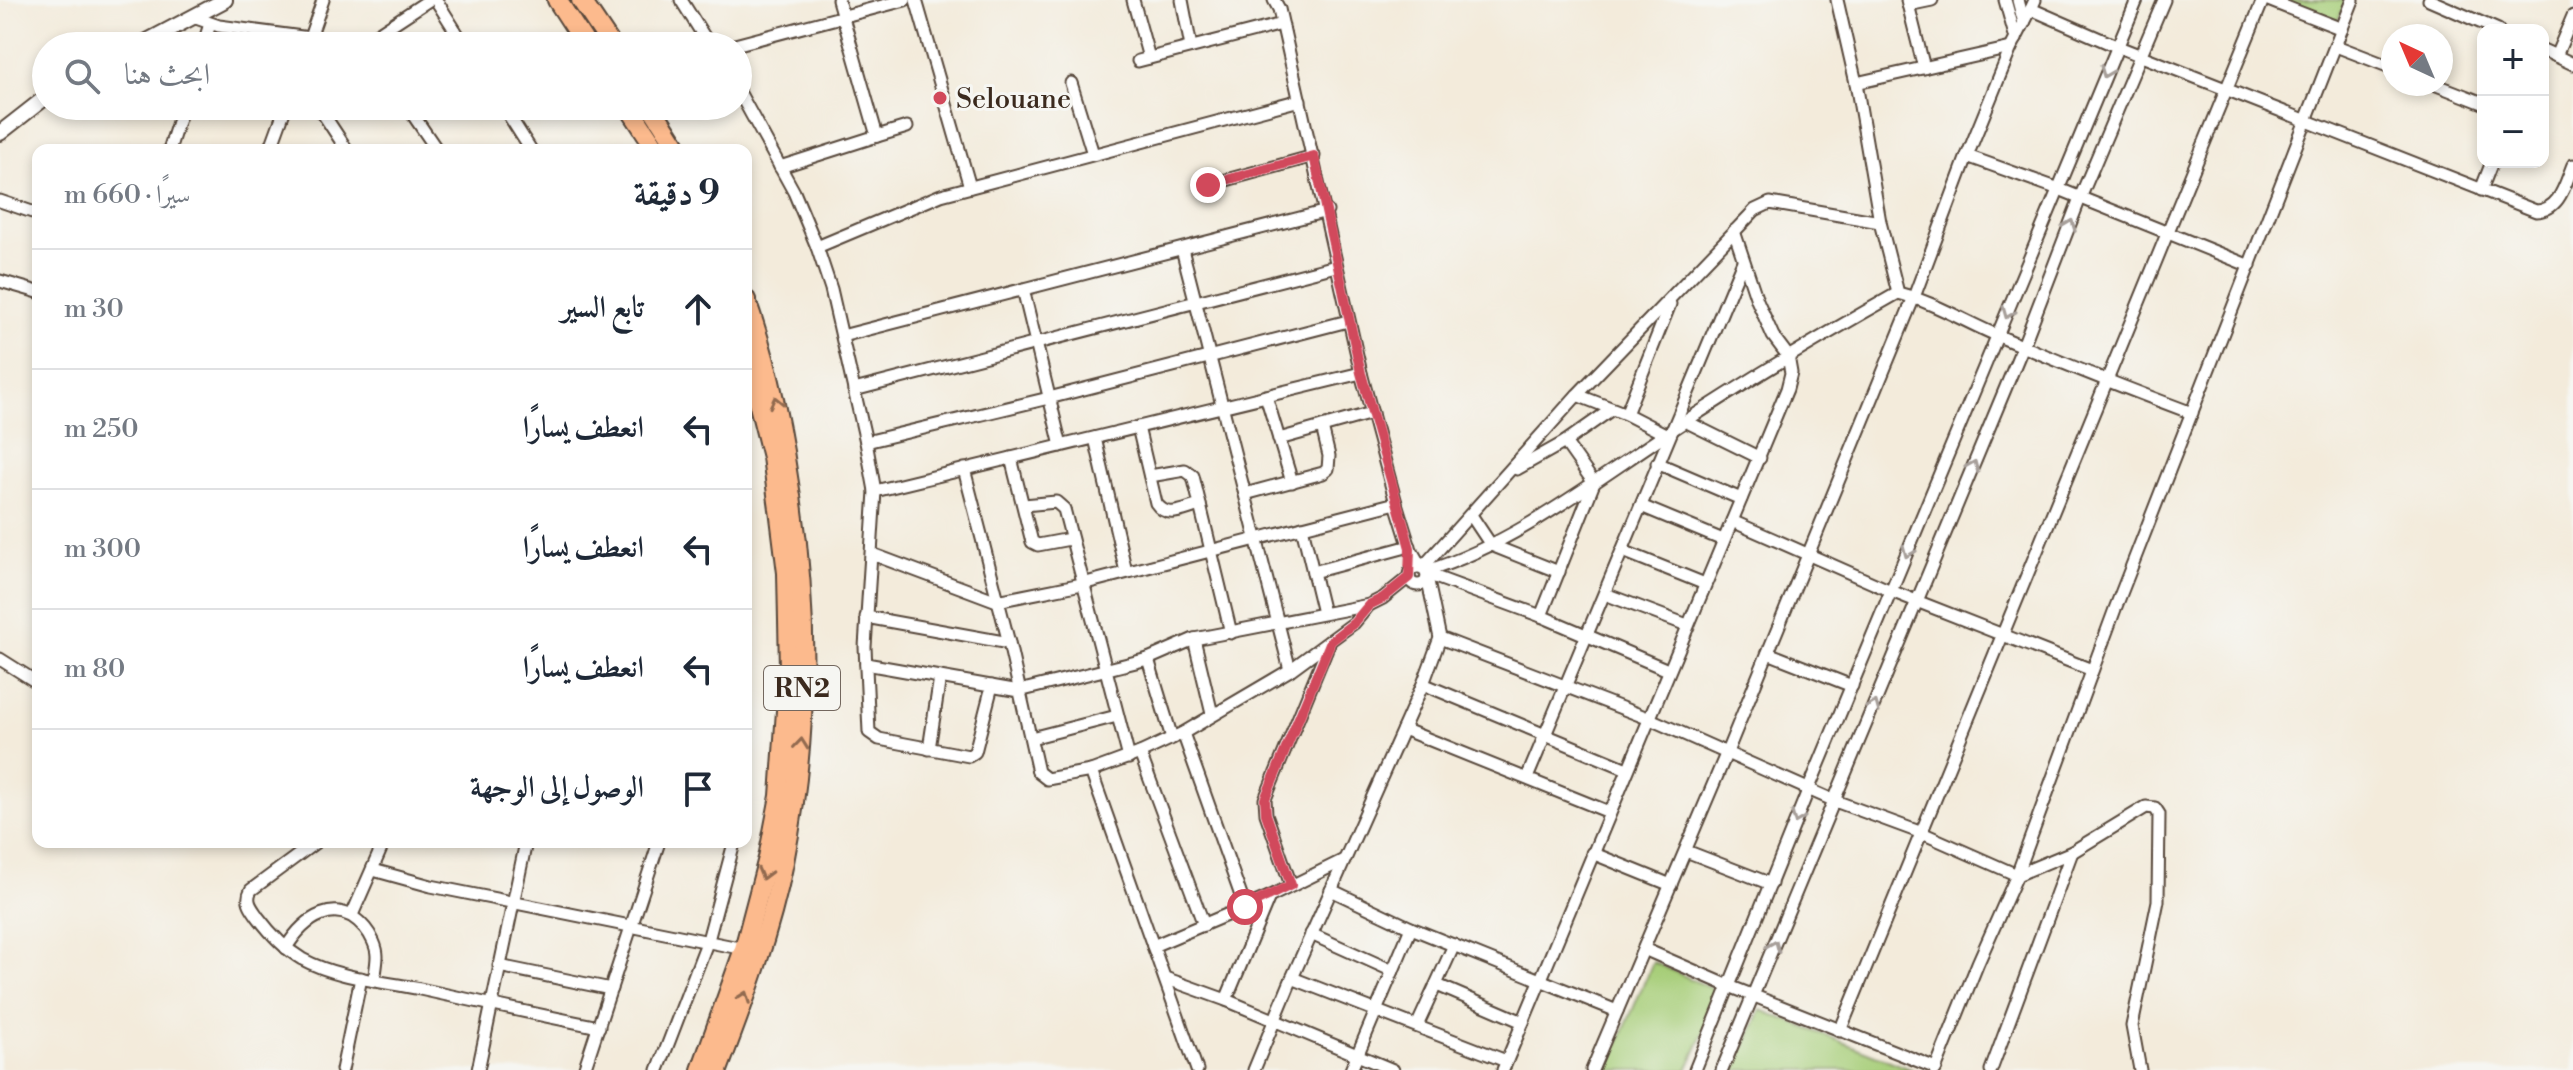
<!DOCTYPE html>
<html lang="ar">
<meta charset="utf-8">
<style>
body{margin:0;font-family:"Libre Bodoni",Amiri,serif;background:#f2f2f3;color:#1f2937;direction:rtl}
.controls{position:absolute;right:24px;top:24px;display:grid;overflow:hidden;border-radius:16px;box-shadow:0 4px 12px #0003}
.controls button{width:72px;height:72px;display:grid;place-items:center;padding:0;border:0;border-bottom:2px solid #e0e1e3;background:#fff;color:#1f2937;font:40px sans-serif}
.compass{position:absolute;left:2381px;top:24px;width:72px;height:72px;border-radius:50%;background:#fff;box-shadow:0 4px 12px #0003;rotate:316deg}
.stop{position:absolute;width:24px;height:24px;margin:-18px;border:6px solid #d1495b;border-radius:50%;background:#fff}
.stop.end{background:#d1495b;border-color:#fff;box-shadow:0 2px 8px #0008}
.list{margin:0;padding:0;list-style:none}
h2{display:flex;justify-content:space-between;align-items:center;height:104px;margin:0;padding:0 32px;font-size:34px}
h2 small{font-size:26px;font-weight:400;color:#747a83}
.list li{display:grid;grid-template-columns:52px 1fr auto;gap:24px;align-items:center;box-sizing:border-box;height:120px;padding:0 32px;border-top:2px solid #e0e1e3}
.list b{display:block;font-size:30px;white-space:nowrap}
.list em{font-size:26px;font-style:normal;color:#747a83}
.icon{flex:none;width:44px;height:44px;fill:none;stroke:currentColor;stroke-width:2;stroke-linecap:round;stroke-linejoin:round}
.map{position:relative;flex:none;width:2573px;height:1070px;overflow:hidden;direction:ltr}
.search{position:absolute;background:#fff;box-shadow:0 4px 12px #0003;left:32px;top:32px;width:720px;height:88px;display:flex;align-items:center;gap:20px;box-sizing:border-box;padding:0 28px;border-radius:44px;color:#747a83;font-size:30px}
.panel{position:absolute;background:#fff;box-shadow:0 4px 12px #0003;left:32px;top:144px;width:720px;height:704px;border-radius:16px;direction:rtl}
.map>svg:first-child{display:block}
</style>
<div class="map">
<svg width="2573" height="1070" viewBox="0 0 2573 1070">
<rect width="100%" height="100%" fill="#f6f6f2"/>
<filter id="ink" filterUnits="userSpaceOnUse"><feTurbulence type="fractalNoise" baseFrequency=".0125" numOctaves="2"/><feDisplacementMap in="SourceGraphic" scale="16" xChannelSelector="R" yChannelSelector="G"/><feConvolveMatrix kernelMatrix="1 2 1 2 8 2 1 2 1" color-interpolation-filters="sRGB"/></filter>
<filter id="wash" filterUnits="userSpaceOnUse"><feTurbulence type="fractalNoise" baseFrequency=".006" numOctaves="4" result="noise"/><feDisplacementMap in="SourceGraphic" scale="32" xChannelSelector="R" yChannelSelector="G"/><feGaussianBlur stdDeviation="1.8" result="paint"/><feColorMatrix in="noise" values="0 0 0 0 0 0 0 0 0 0 0 0 0 0 0 0 0 1.4 0 .05"/><feComposite in="paint" operator="in"/></filter>
<g filter="url(#wash)">
<rect width="100%" height="100%" fill="#f3ebdb"/>
<!-- green -->
<g fill="#a6cd77" stroke="#707c4a" stroke-width="2">
<path d="M2283,0H2346L2338,21Z"/>
<path d="M1653,962L1722,993L1687,1070H1607Z"/>
<path d="M1761,1010L1913,1070H1734Z"/>
</g>
</g>
<g filter="url(#ink)">
<g fill="none" stroke-linecap="round" stroke-linejoin="round">
<defs>
<g id="minor">
<path d="M436,0L465,46"/>
<path d="M681,0L710,46"/>
<path d="M916,0L970,187"/>
<path d="M1133,0L1149,58"/>
<path d="M1182,0L1191,47"/>
<path d="M1274,0L1279,9L1361,373L1396,503L1410,548L1421,567"/>
<path d="M1837,0L1856,83L1880,222L1898,293C1934,302 1967,323 2001,337C2064,364 2128,389 2192,413"/>
<path d="M1907,0L1924,68"/>
<path d="M2005,0L2016,39"/>
<path d="M2018,0L2024,23"/>
<path d="M2035,0L2031,9L2116,46L2536,211C2560,210 2565,184 2573,165"/>
<path d="M2268,0L2342,29"/>
<path d="M2429,0L2498,30"/>
<path d="M1908,5L1932,0"/>
<path d="M193,17L219,26L310,38"/>
<path d="M203,46L210,24"/>
<path d="M307,46L323,0"/>
<path d="M359,46L429,0"/>
<path d="M731,46L905,0"/>
<path d="M2336,46L2393,68"/>
<path d="M2543,50L2556,56L2573,16"/>
<path d="M2556,56L2573,64"/>
<path d="M1138,61L1282,24"/>
<path d="M1071,83L1093,154"/>
<path d="M1856,83L2011,48"/>
<path d="M2434,84L2483,103"/>
<path d="M738,90L794,192L817,247L831,289L866,442L875,491L865,647L869,732L879,739L969,756L975,752L992,686"/>
<path d="M318,106L347,150"/>
<path d="M407,106L437,150"/>
<path d="M503,106L531,150"/>
<path d="M877,136L907,127"/>
<path d="M169,150L183,106"/>
<path d="M270,150L286,106"/>
<path d="M1967,156L2059,189L2250,266"/>
<path d="M780,167L877,136L838,0"/>
<path d="M1208,185L1314,156"/>
<path d="M2481,190L2492,162"/>
<path d="M0,201L38,214"/>
<path d="M817,247L941,195L1300,100"/>
<path d="M1182,249L1290,670"/>
<path d="M0,281L38,292"/>
<path d="M1023,289L1061,446"/>
<path d="M842,336L1327,211"/>
<path d="M854,390L1336,266"/>
<path d="M1577,395L1626,414L1665,434"/>
<path d="M1266,396L1292,482"/>
<path d="M1626,414L1670,304"/>
<path d="M1687,422L1760,458"/>
<path d="M1138,427L1156,503C1167,520 1184,509 1200,505"/>
<path d="M1095,438L1126,572"/>
<path d="M1279,439L1372,413"/>
<path d="M866,442L1049,398L1348,321"/>
<path d="M1565,442L1612,409"/>
<path d="M1011,458L1032,542L1038,545L1070,539"/>
<path d="M1657,463L1741,499"/>
<path d="M964,469L1009,643L1038,772L1047,779L1091,771L1140,753L1183,733L1290,670L1354,623L1369,605L1383,598L1409,577"/>
<path d="M1517,469L1565,442L1594,483L1541,616"/>
<path d="M1150,476L1185,470L1193,476L1231,633"/>
<path d="M875,491L1361,373"/>
<path d="M1245,494L1323,473L1328,469L1329,456L1322,427"/>
<path d="M1024,505L1056,502L1064,509L1129,758"/>
<path d="M1641,506L1723,540"/>
<path d="M1471,515L1491,545L1559,572"/>
<path d="M1732,521L1891,591L2092,670"/>
<path d="M1302,527L1323,613"/>
<path d="M1623,551L1705,584"/>
<path d="M872,554L997,601L1082,584L1396,503"/>
<circle cx="1418" cy="576" r="9"/>
<path d="M1423,567L1577,395L1755,210L1770,203L1880,222"/>
<path d="M1427,571C1514,544 1593,482 1669,432C1743,383 1820,337 1898,293"/>
<path d="M1313,572L1410,546"/>
<path d="M1427,574L1541,616L1668,670"/>
<path d="M1605,594L1687,625"/>
<path d="M866,617L1009,643"/>
<path d="M1440,638L1650,719L1835,801L1922,833L2017,875L2072,852L2146,807L2155,808L2159,814L2158,901L2132,1026L2140,1070"/>
<path d="M1194,639L1212,714"/>
<path d="M1768,653L1852,686"/>
<path d="M0,659L38,683"/>
<path d="M1148,659L1172,738"/>
<path d="M866,664L1019,691L1148,659L1194,639L1369,605"/>
<path d="M1423,684L1627,769"/>
<path d="M1403,729L1609,812"/>
<path d="M1183,733L1245,907"/>
<path d="M1031,738L1117,716"/>
<path d="M929,749L940,677"/>
<path d="M1140,753L1204,925"/>
<path d="M1091,771L1197,1070"/>
<path d="M1527,778L1743,261"/>
<path d="M316,842L251,890C245,901 252,908 258,917C270,933 285,949 302,959C337,978 381,981 420,989C479,1002 539,1015 599,1027"/>
<path d="M1686,851L1771,884"/>
<path d="M1592,853L1671,885"/>
<path d="M373,870L431,886L744,949"/>
<path d="M1291,885L1266,814L1265,799L1330,641"/>
<path d="M1331,890L1411,928L1617,1011"/>
<path d="M352,915L384,842"/>
<path d="M1311,934L1393,971"/>
<path d="M1153,946L1269,897L1344,860"/>
<path d="M286,948C304,918 337,895 365,928C371,935 377,947 377,956C377,964 375,973 374,981"/>
<path d="M1644,949L1729,986L1936,1068"/>
<path d="M499,966L611,989"/>
<path d="M1165,978L1226,1000L1393,1070"/>
<path d="M1292,978L1506,1061"/>
<path d="M1437,985L1523,1022"/>
<path d="M1226,1000L1269,897"/>
<path d="M1417,1026L1454,945"/>
<path d="M1840,1031L2263,0"/>
<path d="M342,1070L361,978"/>
<path d="M478,1070L526,842"/>
<path d="M584,1070L659,842"/>
<path d="M658,1070L708,940L733,847"/>
<path d="M1254,1070L1292,978L1423,684L1440,638L1427,577"/>
<path d="M1351,1070L1411,928"/>
<path d="M1503,1070L1787,389L1791,373L1788,356L1773,336L1757,300L1734,231"/>
<path d="M1592,1070L1727,752L1914,297L1967,156L2011,48L2031,9"/>
<path d="M1695,1070L1809,788L2137,0"/>
<path d="M1722,1070L2023,346L2080,198L2164,0"/>
<path d="M1935,1070L1978,963L2017,875L2115,609L2353,0"/>
<path d="M1991,1070L2072,852"/>
</g>
<g id="tertiary">
<path d="M138,46L225,0"/>
<path d="M0,133L46,97"/>
</g>
<g id="trunk">
<path d="M557,0L587,46"/>
<path d="M581,0L612,46"/>
<path d="M628,106L657,150"/>
<path d="M651,106L679,150"/>
<path d="M701,1070L744,949L768,858L780,796L789,668L787,573L779,509L772,457L746,354"/>
<path d="M718,1070C744,1002 770,933 784,862C809,736 809,604 788,477C779,416 767,358 746,300"/>
</g>
</defs>
<!-- minor casing -->
<use href="#minor" stroke="#57473a" stroke-width="15"/>
<!-- tertiary casing -->
<use href="#tertiary" stroke="#57473a" stroke-width="18"/>
<!-- trunk casing -->
<use href="#trunk" stroke="#57473a" stroke-width="22"/>
<!-- minor -->
<use href="#minor" stroke="#fff" stroke-width="11"/>
<!-- tertiary -->
<use href="#tertiary" stroke="#fff" stroke-width="14"/>
<!-- trunk -->
<use href="#trunk" stroke="#fcba8d" stroke-width="18"/>
</g>
<!-- one-way arrows -->
<defs><path id="oneway-chevron" d="M-2-3.5L2.5 0L-2 3.5" fill="none" stroke-width="1.6" stroke-linecap="round" stroke-linejoin="round" transform="scale(2)"/></defs>
<g stroke="#a79f9a">
<use href="#oneway-chevron" transform="translate(2106 72) rotate(112)"/>
<use href="#oneway-chevron" transform="translate(2070 225) rotate(-69)"/>
<use href="#oneway-chevron" transform="translate(2008 313) rotate(112)"/>
<use href="#oneway-chevron" transform="translate(1973 466) rotate(-67)"/>
<use href="#oneway-chevron" transform="translate(1908 552) rotate(113)"/>
<use href="#oneway-chevron" transform="translate(1874 706) rotate(-68)"/>
<use href="#oneway-chevron" transform="translate(1797 818) rotate(112)"/>
<use href="#oneway-chevron" transform="translate(1774 946) rotate(-67)"/>
</g>
<g stroke="#926b50">
<use href="#oneway-chevron" transform="translate(776 402) rotate(-103)"/>
<use href="#oneway-chevron" transform="translate(801 744) rotate(-84)"/>
<use href="#oneway-chevron" transform="translate(764 874) rotate(105)"/>
<use href="#oneway-chevron" transform="translate(744 997) rotate(-70)"/>
</g>
</g>
<g fill="none" stroke-linecap="round" stroke-linejoin="round" filter="url(#ink)">
<!-- route -->
<path stroke="#d1495b" stroke-width="10" d="M1208,185L1314,156L1361,373L1410,548L1409,577L1383,598L1369,605L1354,623L1331,641L1265,799L1266,814L1291,885L1245,907"/>
</g>
<!-- markers -->
<circle fill="#d1495b" stroke="#f6f6f2" stroke-width="3" cx="940" cy="98" r="8"/>
<g text-anchor="middle" stroke-width="6" stroke-linejoin="round" paint-order="stroke">
<!-- shield labels -->
<rect fill="#f6f6f2" stroke="#73675e" stroke-width="2" x="764" y="666" width="76" height="44" rx="6"/>
<g font-size="26" font-weight="bold" fill="#3b2a1e">
<text x="802" y="697">RN2</text>
</g>
<!-- poi labels -->
<g font-size="28" fill="#3b2a1e" stroke="#f6f6f2" text-anchor="start">
<text x="956" y="108">Selouane</text>
</g>
</g>
</svg>
<div class="controls">
<button>+</button>
<button>−</button>
</div>
<svg class="compass" viewBox="-18 -18 36 36"><path d="M0-13l5 13h-10z" fill="#e53935"/><path d="M0 13l5-13h-10z" fill="#747a83"/></svg>
<div class="stop" style="left:1245px;top:907px"></div>
<div class="stop end" style="left:1208px;top:185px"></div>
<div class="search"><svg class="icon" aria-label="search" viewBox="0 0 24 24"><circle cx="10" cy="10" r="6"/><path d="M15 15l6 6"/></svg>ابحث هنا</div>
<section class="panel">
<h2>9 دقيقة<small>سيرًا · 660 m</small></h2>
<ul class="list">
<li><svg class="icon" aria-label="ahead" viewBox="0 0 24 24"><path d="M12 20V5M6 11l6-6 6 6"/></svg><div><b>تابع السير</b></div><em>30 m</em></li>
<li><svg class="icon" aria-label="left" viewBox="0 0 24 24"><path d="M17 20v-9H6M10 6l-5 5 5 5"/></svg><div><b>انعطف يسارًا</b></div><em>250 m</em></li>
<li><svg class="icon" aria-label="left" viewBox="0 0 24 24"><path d="M17 20v-9H6M10 6l-5 5 5 5"/></svg><div><b>انعطف يسارًا</b></div><em>300 m</em></li>
<li><svg class="icon" aria-label="left" viewBox="0 0 24 24"><path d="M17 20v-9H6M10 6l-5 5 5 5"/></svg><div><b>انعطف يسارًا</b></div><em>80 m</em></li>
<li><svg class="icon" aria-label="arrive" viewBox="0 0 24 24"><path d="M6 21V4h12l-3 4 3 4H6"/></svg><div><b>الوصول إلى الوجهة</b></div></li>
</ul>
</section>
</div>
